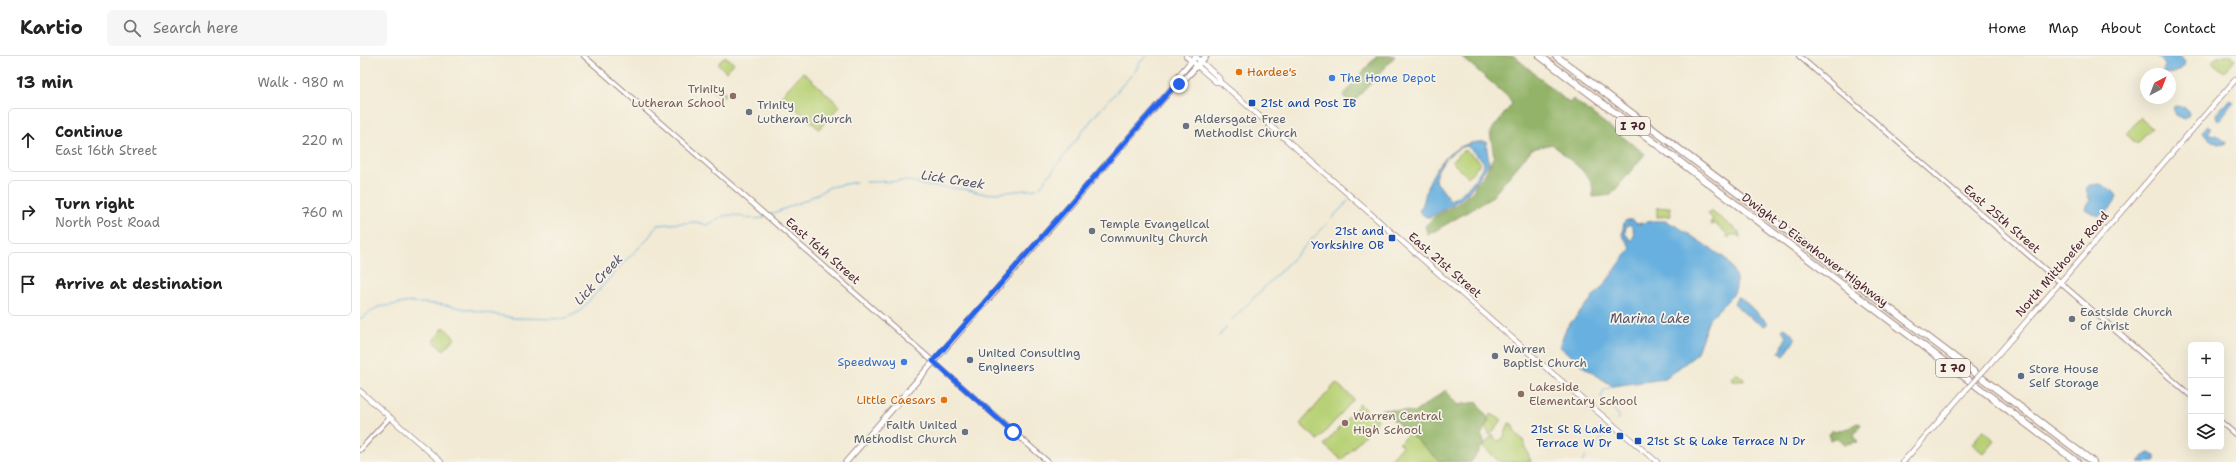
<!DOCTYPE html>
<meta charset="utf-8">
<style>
body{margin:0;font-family:"Shantell Sans",sans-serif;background:#f6f6f6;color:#222}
.controls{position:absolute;right:12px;bottom:12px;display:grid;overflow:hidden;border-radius:6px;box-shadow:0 4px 16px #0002}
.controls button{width:36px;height:36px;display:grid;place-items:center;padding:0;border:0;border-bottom:1px solid #e0e0e0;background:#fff;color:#222;font:20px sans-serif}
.compass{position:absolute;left:1780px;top:12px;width:36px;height:36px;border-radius:50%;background:#fff;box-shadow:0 4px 16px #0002;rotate:42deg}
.stop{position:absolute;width:12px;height:12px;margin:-9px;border:3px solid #2563eb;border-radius:50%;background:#fff}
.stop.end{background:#2563eb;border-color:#fff;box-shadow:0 1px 4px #0008}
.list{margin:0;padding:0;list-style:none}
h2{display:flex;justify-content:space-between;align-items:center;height:52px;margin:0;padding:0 16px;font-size:17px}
h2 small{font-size:13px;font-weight:400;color:#767676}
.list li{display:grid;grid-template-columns:26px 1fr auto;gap:12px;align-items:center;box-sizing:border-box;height:64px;margin:0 8px 8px;padding:0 8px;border:1px solid #e0e0e0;border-radius:6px}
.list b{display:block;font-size:15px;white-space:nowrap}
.list p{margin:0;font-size:13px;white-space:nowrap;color:#767676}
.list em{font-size:13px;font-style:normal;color:#767676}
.icon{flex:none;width:22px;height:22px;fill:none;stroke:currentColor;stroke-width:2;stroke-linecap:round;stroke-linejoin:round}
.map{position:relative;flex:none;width:1876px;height:406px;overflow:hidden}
header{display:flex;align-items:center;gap:24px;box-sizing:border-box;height:56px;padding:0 20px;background:#fff;border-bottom:1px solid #e0e0e0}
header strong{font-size:19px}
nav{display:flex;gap:22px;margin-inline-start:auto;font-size:14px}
.search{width:280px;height:36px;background:#f6f6f6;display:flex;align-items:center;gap:10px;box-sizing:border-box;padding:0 14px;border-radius:6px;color:#767676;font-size:15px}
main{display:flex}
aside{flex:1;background:#fff}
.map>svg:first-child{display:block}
</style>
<header>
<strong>Kartio</strong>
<div class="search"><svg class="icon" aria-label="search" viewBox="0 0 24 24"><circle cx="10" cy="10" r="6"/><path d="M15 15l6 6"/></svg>Search here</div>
<nav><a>Home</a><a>Map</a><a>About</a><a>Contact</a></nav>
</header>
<main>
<aside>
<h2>13 min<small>Walk · 980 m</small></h2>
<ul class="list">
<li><svg class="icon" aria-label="ahead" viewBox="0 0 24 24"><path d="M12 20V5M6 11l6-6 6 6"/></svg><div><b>Continue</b><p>East 16th Street</p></div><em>220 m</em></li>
<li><svg class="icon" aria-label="right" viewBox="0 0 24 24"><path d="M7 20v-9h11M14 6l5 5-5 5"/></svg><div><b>Turn right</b><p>North Post Road</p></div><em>760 m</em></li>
<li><svg class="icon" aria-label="arrive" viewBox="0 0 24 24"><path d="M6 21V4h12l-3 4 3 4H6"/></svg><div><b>Arrive at destination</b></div></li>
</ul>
</aside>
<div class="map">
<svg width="1876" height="406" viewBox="0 0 1876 406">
<rect width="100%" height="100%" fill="#f7f3e8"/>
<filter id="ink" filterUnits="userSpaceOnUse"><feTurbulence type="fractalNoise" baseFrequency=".025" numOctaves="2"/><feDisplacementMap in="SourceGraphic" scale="8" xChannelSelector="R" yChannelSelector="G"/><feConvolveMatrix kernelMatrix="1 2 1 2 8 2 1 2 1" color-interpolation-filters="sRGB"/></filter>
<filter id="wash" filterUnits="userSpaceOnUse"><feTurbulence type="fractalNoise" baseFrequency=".012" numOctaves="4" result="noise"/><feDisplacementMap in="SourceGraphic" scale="16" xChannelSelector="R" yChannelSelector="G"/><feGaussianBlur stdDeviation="0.9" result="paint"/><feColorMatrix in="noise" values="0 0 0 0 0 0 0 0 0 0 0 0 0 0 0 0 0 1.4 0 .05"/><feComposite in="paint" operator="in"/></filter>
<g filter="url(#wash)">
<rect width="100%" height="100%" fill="#f2ead4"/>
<!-- green -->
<g fill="#b8d176" stroke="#817850">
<path d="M365,0L374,7L366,16L358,8Z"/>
<path d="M1857,0H1872L1875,3L1864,16L1852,6Z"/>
<path d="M443,16L480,50L459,73L421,40Z"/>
<path d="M356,30H360L365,37L364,40C359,41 354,37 353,32Z"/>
<path d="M1780,62L1792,72L1777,88L1766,78Z"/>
<path d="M1106,94L1121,107L1108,121L1092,106L1101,96Z"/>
<path d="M1310,151L1311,160L1297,161V152Z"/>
<path d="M1351,155L1379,176L1380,182L1378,179H1370L1369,182L1367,181V178L1356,168L1351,169L1350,166H1353L1352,162L1348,158Z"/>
<path d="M84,271L95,282L84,294L73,285Z"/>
<path d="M1376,317L1384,323V325H1373L1371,322Z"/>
<path d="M976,327L994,343L958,384L940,368Z"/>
<path d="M1000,348L1018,364L982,404L964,389Z"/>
<path d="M1131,358L1142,364L1130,379L1123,368Z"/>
<path d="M1149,367L1152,368L1155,376L1163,384L1171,406H1140L1123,391L1133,378L1135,384L1139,385L1144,381Z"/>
<path d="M1623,374L1635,385L1624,398L1612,388Z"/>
<path d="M1049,377L1082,406H1028L1042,390L1039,387Z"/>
</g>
<!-- forest -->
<g fill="#92b367" stroke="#6e6949">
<path d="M1016,0H1035L992,48L983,40Z"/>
<path d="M1101,0H1154L1209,47L1213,43L1285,98L1251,139L1233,141L1232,127L1222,114L1192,88L1172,93L1131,142L1068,179L1065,170L1074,161L1099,147L1114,134L1116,128L1124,120L1134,100L1130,76L1152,48L1147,40Z"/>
<path d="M1086,334L1097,349L1117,346L1129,364L1121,379L1125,387L1111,406H1081L1021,353L1055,356Z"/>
<path d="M1497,367L1501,368L1494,379L1498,386L1485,388L1479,383L1470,384L1468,378L1471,375L1487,373Z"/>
</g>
<!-- water -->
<g fill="#67b0df" stroke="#586885" fill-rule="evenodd">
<path d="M1798,0H1820L1825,6C1823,17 1810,18 1802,18L1805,9Z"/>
<path d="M1869,44L1873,46L1859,65L1857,64L1856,58Z"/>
<path d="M1816,50L1824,51L1830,57L1829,60L1825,63L1816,59L1813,52Z"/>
<path d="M1847,70L1852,73L1849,75V78L1857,79L1866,86L1865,88C1857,90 1846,82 1843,75Z"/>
<path d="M1126,86L1129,108C1120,118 1113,134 1102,142C1099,145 1072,161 1070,161C1065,162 1062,158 1059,155C1064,150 1065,139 1067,132C1076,106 1097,84 1126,86ZM1107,90L1123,105L1124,108C1116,123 1106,138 1090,144L1075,124C1076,111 1092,92 1107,90Z"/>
<path d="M1740,128L1753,135L1757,140C1755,150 1746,158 1737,160L1725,153L1730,145L1726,133L1729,129Z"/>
<path d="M1267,164H1273L1277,168L1293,165H1306L1318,171L1366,203L1372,212L1376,222V231L1373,239L1349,263L1336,299L1304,323L1253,330L1225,312L1199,290L1207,271L1244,229L1271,192L1262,179L1264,166ZM1270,168L1273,172L1274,180L1271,185L1265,177L1266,171Z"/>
<path d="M1377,241L1381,242L1408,267L1405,270C1394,266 1382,256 1374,247Z"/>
<path d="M1424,272L1428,274L1436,282L1424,300L1419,296L1427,280L1422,274Z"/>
<path d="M1790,397L1795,400V406H1779L1786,398Z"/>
</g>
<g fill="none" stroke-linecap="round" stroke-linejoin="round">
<!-- stream -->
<g stroke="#67b0df" stroke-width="1">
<path d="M506,126L550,125L566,130L605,133L625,138L677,133"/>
<path d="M680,131L733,62L776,14L779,7L787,0"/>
<path d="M409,159L446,144L470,131L496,126"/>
<path d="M972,162L988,145"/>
<path d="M0,263L18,251L51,246L85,249L154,262L204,263L219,256L263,207L287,184L297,169L336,166L347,169C352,167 358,162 364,160C378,156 392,167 405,161"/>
<path d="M872,264L968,167"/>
<path d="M859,280L867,271"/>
<path d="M1253,330L1244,334L1241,341L1257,357L1259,360L1257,364"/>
<path d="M1237,388L1251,372"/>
<path d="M1222,406L1226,401"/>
</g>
</g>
</g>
<g filter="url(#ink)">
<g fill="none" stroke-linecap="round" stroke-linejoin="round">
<defs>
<g id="tertiary">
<path d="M224,0L688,406"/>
<path d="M1439,0L1831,340"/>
<path d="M1861,366L1876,379"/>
<path d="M0,394L30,361"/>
</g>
<g id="secondary">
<path d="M826,0L856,26H860L872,36L1192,317L1297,406"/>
<path d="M835,0L859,22L860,26"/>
<path d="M1626,312L1876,23"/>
<path d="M0,335L81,406"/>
<path d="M1543,406L1605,335"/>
</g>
<g id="primary">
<path d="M816,28V23L836,0"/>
<path d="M486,406L816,28H820L846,0"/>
</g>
<g id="motorway">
<path d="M1180,0L1717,406"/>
<path d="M1196,0L1733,406"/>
</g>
</defs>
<!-- tertiary casing -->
<use href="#tertiary" stroke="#9e8480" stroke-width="6"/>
<!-- secondary casing -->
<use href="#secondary" stroke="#9e8480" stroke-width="6"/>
<!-- primary casing -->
<use href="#primary" stroke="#9e8480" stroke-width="7"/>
<!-- motorway casing -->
<use href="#motorway" stroke="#9e8480" stroke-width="8"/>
<!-- tertiary -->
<use href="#tertiary" stroke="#fff" stroke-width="4"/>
<!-- secondary -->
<use href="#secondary" stroke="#fff" stroke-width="4.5"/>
<!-- primary -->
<use href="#primary" stroke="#fff" stroke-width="5"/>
<!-- motorway -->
<use href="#motorway" stroke="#fff" stroke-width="6"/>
<defs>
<path id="secondary-bridge" d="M1605,335L1626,312"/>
</defs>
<!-- secondary-bridge casing -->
<use href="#secondary-bridge" stroke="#9e8480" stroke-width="6" stroke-linecap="butt"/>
<!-- secondary-bridge -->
<use href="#secondary-bridge" stroke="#fff" stroke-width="4.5"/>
</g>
</g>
<g fill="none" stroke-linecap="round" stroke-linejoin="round" filter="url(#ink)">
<!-- route -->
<path stroke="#2563eb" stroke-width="5" d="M653,376L573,305L815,29L819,28"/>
</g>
<!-- markers -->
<g fill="#e8710a" stroke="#f7f3e8" stroke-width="1.5">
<circle cx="879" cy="16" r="4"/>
<circle cx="584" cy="344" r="4"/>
</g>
<g fill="#3f7fe0" stroke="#f7f3e8" stroke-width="1.5">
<circle cx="972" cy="22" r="4"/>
<circle cx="544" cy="306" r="4"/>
</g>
<g fill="#8d6e63" stroke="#f7f3e8" stroke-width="1.5">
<circle cx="373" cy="40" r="4"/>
<circle cx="1161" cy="338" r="4"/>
<circle cx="985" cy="367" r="4"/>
</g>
<g fill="#1a4fb4" stroke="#f7f3e8" stroke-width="1.5">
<rect x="888" y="43" width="8" height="8" rx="2"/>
<rect x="1028" y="178" width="8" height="8" rx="2"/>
<rect x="1256" y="376" width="8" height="8" rx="2"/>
<rect x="1274" y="381" width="8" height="8" rx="2"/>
</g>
<g fill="#6b7280" stroke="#f7f3e8" stroke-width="1.5">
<circle cx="389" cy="56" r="4"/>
<circle cx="826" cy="70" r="4"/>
<circle cx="732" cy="175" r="4"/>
<circle cx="1712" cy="263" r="4"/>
<circle cx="1135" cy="300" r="4"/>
<circle cx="605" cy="376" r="4"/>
</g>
<g fill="#5c6f8a" stroke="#f7f3e8" stroke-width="1.5">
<circle cx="610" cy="304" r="4"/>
<circle cx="1661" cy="320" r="4"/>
</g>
<g text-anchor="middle" stroke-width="3.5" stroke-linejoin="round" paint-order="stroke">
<!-- shield labels -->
<g fill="#f7f3e8" stroke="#7e5f64" stroke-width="1">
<rect x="1256" y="61" width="34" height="18" rx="3"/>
<rect x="1576" y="303" width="34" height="18" rx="3"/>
</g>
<g font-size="11" font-weight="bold" fill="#4a1f2b">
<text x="1273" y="74">I 70</text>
<text x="1593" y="316">I 70</text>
</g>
<!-- food labels -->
<g font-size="12" fill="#c56008" stroke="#f7f3e8" text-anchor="start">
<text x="887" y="20">Hardee's</text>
<text x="576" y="348" text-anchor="end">Little Caesars</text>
</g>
<!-- shop labels -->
<g font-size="12" fill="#366cbe" stroke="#f7f3e8" text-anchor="start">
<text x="980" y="26">The Home Depot</text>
<text x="536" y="310" text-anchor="end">Speedway</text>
</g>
<!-- education labels -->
<g font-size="12" fill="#785e54" stroke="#f7f3e8" text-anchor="start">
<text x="365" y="37" text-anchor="end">Trinity<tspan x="365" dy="14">Lutheran School</tspan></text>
<text x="1169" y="335">Lakeside<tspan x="1169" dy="14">Elementary School</tspan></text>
<text x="993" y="364">Warren Central<tspan x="993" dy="14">High School</tspan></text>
</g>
<!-- transit labels -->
<g font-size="12" fill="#164399" stroke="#f7f3e8" text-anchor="start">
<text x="900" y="51">21st and Post IB</text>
<text x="1024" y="179" text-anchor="end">21st and<tspan x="1024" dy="14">Yorkshire OB</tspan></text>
<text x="1252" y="377" text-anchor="end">21st St &amp; Lake<tspan x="1252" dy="14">Terrace W Dr</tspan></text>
<text x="1286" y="389">21st St &amp; Lake Terrace N Dr</text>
</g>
<!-- worship labels -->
<g font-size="12" fill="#5b616d" stroke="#f7f3e8" text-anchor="start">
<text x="397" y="53">Trinity<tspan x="397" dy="14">Lutheran Church</tspan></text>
<text x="834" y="67">Aldersgate Free<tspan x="834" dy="14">Methodist Church</tspan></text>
<text x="740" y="172">Temple Evangelical<tspan x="740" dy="14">Community Church</tspan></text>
<text x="1720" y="260">Eastside Church<tspan x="1720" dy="14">of Christ</tspan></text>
<text x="1143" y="297">Warren<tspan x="1143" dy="14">Baptist Church</tspan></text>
<text x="597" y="373" text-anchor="end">Faith United<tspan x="597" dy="14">Methodist Church</tspan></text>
</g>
<!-- street labels -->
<g font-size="12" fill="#4a1f2b" stroke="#f7f3e8">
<text transform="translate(1642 163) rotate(41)" y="4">East 25th Street</text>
<text transform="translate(1455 194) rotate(37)" y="4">Dwight D Eisenhower Highway</text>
<text transform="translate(463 195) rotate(41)" y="4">East 16th Street</text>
<text transform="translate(1702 208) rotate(-49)" y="4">North Mitthoefer Road</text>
<text transform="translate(1085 209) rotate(41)" y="4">East 21st Street</text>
</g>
<!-- service labels -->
<g font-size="12" fill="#4e5e75" stroke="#f7f3e8" text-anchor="start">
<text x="618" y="301">United Consulting<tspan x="618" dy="14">Engineers</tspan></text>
<text x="1669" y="317">Store House<tspan x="1669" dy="14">Self Storage</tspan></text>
</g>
<!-- water labels -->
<g font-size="13" font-style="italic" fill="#54526a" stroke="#f7f3e8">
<text transform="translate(593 123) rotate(9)" y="5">Lick Creek</text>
<text transform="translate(238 223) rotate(-47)" y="5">Lick Creek</text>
<text x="1290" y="267">Marina Lake</text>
</g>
</g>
</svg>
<div class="controls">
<button>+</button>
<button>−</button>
<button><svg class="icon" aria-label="layers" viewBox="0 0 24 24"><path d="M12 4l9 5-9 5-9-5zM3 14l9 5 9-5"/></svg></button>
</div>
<svg class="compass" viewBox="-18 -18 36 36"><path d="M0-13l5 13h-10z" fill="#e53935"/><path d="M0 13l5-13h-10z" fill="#767676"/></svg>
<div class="stop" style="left:653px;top:376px"></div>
<div class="stop end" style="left:819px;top:28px"></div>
</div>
</main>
